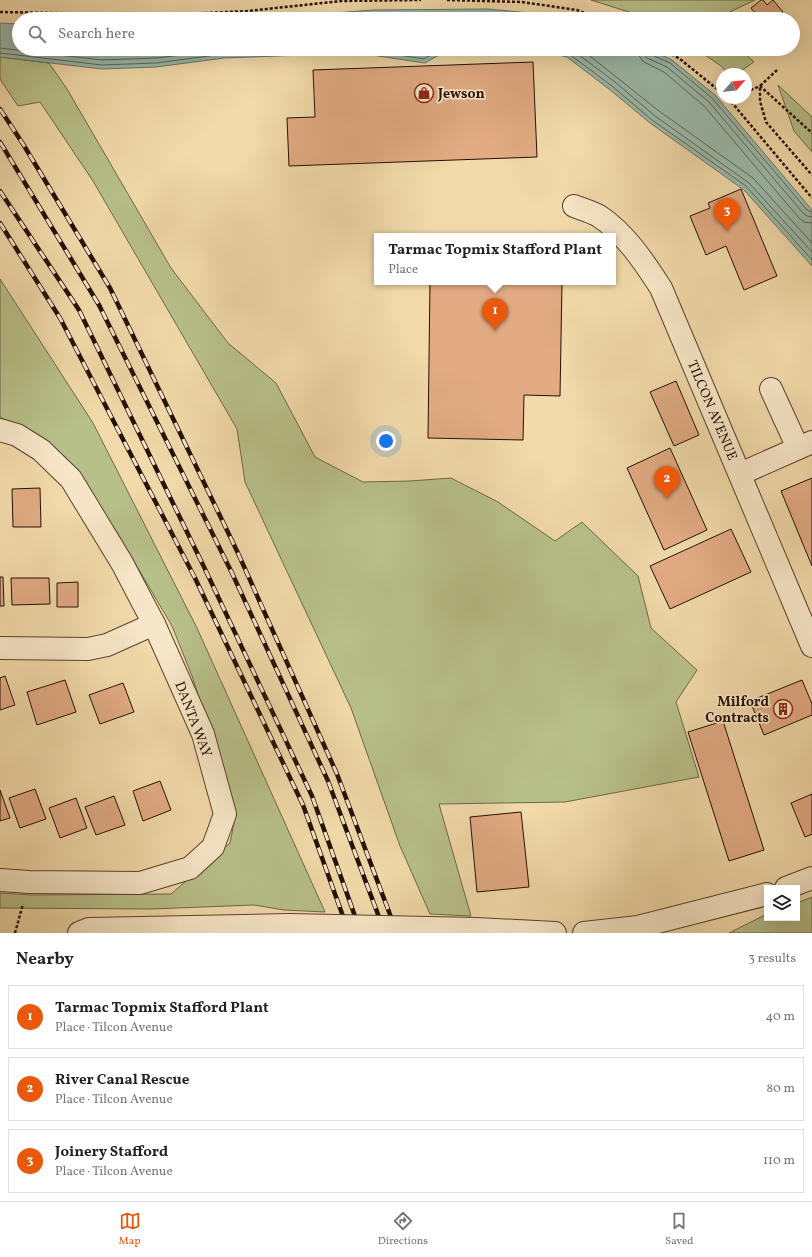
<!DOCTYPE html>
<meta charset="utf-8">
<style>
body{margin:0;font-family:Vollkorn,serif;background:#f2f2f2;color:#222}
.controls{position:absolute;right:12px;bottom:12px;display:grid;overflow:hidden;border-radius:0px;box-shadow:0 4px 16px #0002}
.controls button{width:36px;height:36px;display:grid;place-items:center;padding:0;border:0;border-bottom:1px solid #e0e0e0;background:#fff;color:#222;font:20px sans-serif}
.compass{position:absolute;left:716px;top:68px;width:36px;height:36px;border-radius:50%;background:#fff;box-shadow:0 4px 16px #0002;rotate:62deg}
.you{position:absolute;left:386px;top:441px;width:14px;height:14px;margin:-10px;border:3px solid #fff;border-radius:50%;background:#1a73e8;box-shadow:0 0 0 6px #1a73e833}
.badge{display:grid;place-items:center;width:26px;height:26px;border-radius:50%;background:#ea580c;color:#fff;font-size:13px;font-weight:700}
.pin{position:absolute;translate:-50% -33px;filter:drop-shadow(0 1px 2px #0008)}
.pin::after{content:'';position:absolute;top:21px;width:14px;height:12px;background:inherit;clip-path:polygon(0 0,100% 0,50% 100%)}
.popup{position:absolute;left:374px;top:233px;width:242px;height:52px;box-sizing:border-box;display:grid;place-content:center;border-radius:0px;background:#fff;filter:drop-shadow(0 1px 3px #0005);font-size:13px;white-space:nowrap;color:#767676}
.popup b{font-size:15px;color:#222}
.popup::after{content:'';position:absolute;left:50%;top:100%;margin-left:-8px;border:8px solid transparent;border-top-color:#fff}
.list{margin:0;padding:0;list-style:none}
h2{display:flex;justify-content:space-between;align-items:center;height:52px;margin:0;padding:0 16px;font-size:17px}
h2 small{font-size:13px;font-weight:400;color:#767676}
.list li{display:grid;grid-template-columns:26px 1fr auto;gap:12px;align-items:center;box-sizing:border-box;height:64px;margin:0 8px 8px;padding:0 8px;border:1px solid #e0e0e0;border-radius:0px}
.list b{display:block;font-size:15px;white-space:nowrap}
.list p{margin:0;font-size:13px;white-space:nowrap;color:#767676}
.list em{font-size:13px;font-style:normal;color:#767676}
.icon{flex:none;width:22px;height:22px;fill:none;stroke:currentColor;stroke-width:2;stroke-linecap:round;stroke-linejoin:round}
.map{position:relative;flex:none;width:812px;height:933px;overflow:hidden}
.search{position:absolute;background:#fff;box-shadow:0 4px 16px #0002;left:12px;right:12px;top:12px;height:44px;display:flex;align-items:center;gap:10px;box-sizing:border-box;padding:0 14px;border-radius:22px;color:#767676;font-size:15px}
.sheet{height:268px;background:#fff}
nav{display:flex;justify-content:space-around;align-items:center;box-sizing:border-box;height:56px;border-top:1px solid #e0e0e0;background:#fff;font-size:11px;color:#767676}
nav a{display:grid;justify-items:center;gap:2px}
nav .on{color:#ea580c}
.map>svg:first-child{display:block}
</style>
<div class="map">
<svg width="812" height="933" viewBox="0 0 812 933">
<rect width="100%" height="100%" fill="#f2daaa"/>
<filter id="stains"><feTurbulence type="fractalNoise" baseFrequency=".005" numOctaves="4"/><feColorMatrix values="0 0 0 0 .2 0 0 0 0 .09 0 0 0 0 .02 0 0 0 .5 -.17"/></filter>
<radialGradient id="worn" r=".72"><stop offset=".6" stop-color="#630" stop-opacity="0"/><stop offset="1" stop-color="#630" stop-opacity=".3"/></radialGradient>
<!-- green -->
<g fill="#b8c08a" stroke="#6f6848">
<path d="M591,0H755L715,19H651Z"/>
<path d="M696,49H740L754,62L736,74H728L721,66Z"/>
<path d="M0,57L49,63L67,89L171,268L228,343L276,383L315,457L363,482L410,481L451,478L498,502L555,541L582,522L638,576L651,628L697,670L676,702L699,777L565,802L439,804L471,916L430,914L400,846L351,708L245,482L237,429L93,181L40,102L18,106L0,79Z"/>
<path d="M778,85L812,117V152L794,131Z"/>
<path d="M0,279L93,423L197,628L325,912L284,910L254,905L151,909L0,908V893L31,895L171,894L230,843L236,813L192,676L172,626L115,529L49,442L0,417Z"/>
<path d="M812,897V933H729L767,914V918H797V903Z"/>
</g>
<!-- water -->
<g fill="#9bbaac" stroke="#6c766a">
<path d="M487,9L553,15L571,19H256L373,10Z"/>
<path d="M0,23L19,24V49H649L672,60L715,95L812,210V266L744,190L650,123L609,89L567,57L542,51L483,50L444,52L425,63L358,53L224,58L156,67L102,69L0,57Z"/>
</g>
<g fill="none" stroke-linecap="round" stroke-linejoin="round">
<!-- shore -->
<g stroke="#606459" stroke-width="1">
<path d="M312,19L373,14L487,13L554,19"/>
<path d="M373,19L486,18L503,19"/>
<path d="M0,48L102,60L156,58L233,49"/>
<path d="M62,49L102,54L155,52L177,49"/>
<path d="M361,49L424,59L441,49"/>
<path d="M390,49L423,53L431,49"/>
<path d="M549,49L569,54L612,86L652,120L746,186L812,260"/>
<path d="M571,49L615,82L655,116L749,183L812,252"/>
<path d="M581,49L659,111L753,178L812,243"/>
<path d="M638,49L639,56L644,62L664,72L704,106L799,218L804,222L812,223"/>
<path d="M644,49V54L647,58L667,67L709,102L803,213L807,216L812,217"/>
<path d="M649,49L650,54L670,63L712,98L807,210L812,212"/>
<path d="M0,53L102,65L156,63L224,54L345,49"/>
</g>
</g>
<!-- building -->
<g fill="#e2ab84" stroke="#260f06">
<path d="M761,0H763L767,5L773,0L783,12L774,19H760L751,8Z"/>
<path d="M533,62L537,157L289,166L287,118L315,117L313,70Z"/>
<path d="M741,189L777,276L744,290L726,246L706,255L690,216L710,208L708,203Z"/>
<path d="M430,282H562L560,396L524,395L523,440L428,438Z"/>
<path d="M676,381L699,435L674,446L650,392Z"/>
<path d="M670,448L707,530L664,550L627,468Z"/>
<path d="M812,478V566L781,491Z"/>
<path d="M40,488L41,527H13L12,489Z"/>
<path d="M731,529L751,572L670,609L650,566Z"/>
<path d="M0,577H3L4,606H0Z"/>
<path d="M11,578H49L50,604L12,605Z"/>
<path d="M78,582V607H57V583Z"/>
<path d="M5,676L15,705L0,710V678Z"/>
<path d="M65,680L76,712L37,725L27,692Z"/>
<path d="M802,680L812,704V715L764,735L750,701Z"/>
<path d="M123,683L134,712L100,724L89,695Z"/>
<path d="M723,721L764,850L729,861L688,732Z"/>
<path d="M160,781L171,810L143,821L133,791Z"/>
<path d="M35,789L46,819L20,828L9,798Z"/>
<path d="M0,790L10,818L0,821Z"/>
<path d="M812,794V834L805,837L791,803Z"/>
<path d="M114,796L125,825L96,835L85,807Z"/>
<path d="M76,798L87,828L60,838L49,808Z"/>
<path d="M521,812L529,887L477,892L470,817Z"/>
</g>
<g fill="none" stroke-linecap="round" stroke-linejoin="round">
<defs>
<g id="minor">
<path d="M574,206C582,209 592,212 599,216C626,234 644,262 661,288L812,646"/>
<path d="M771,389L798,448"/>
<path d="M0,430L17,435L41,450L71,479L122,563L154,624L203,734L225,814L213,847L190,868L140,883L29,882L0,880"/>
<path d="M740,474L812,442"/>
<path d="M0,648L88,649L107,645L154,624"/>
<path d="M786,888L812,878"/>
<path d="M476,929L555,933"/>
<path d="M79,933L89,929L289,925"/>
<path d="M584,933L638,927L767,894"/>
</g>
</defs>
<!-- minor casing -->
<use href="#minor" stroke="#59422f" stroke-width="24"/>
<!-- path -->
<g stroke="#260f06" stroke-width="2.5" stroke-dasharray="3 2" stroke-linecap="butt">
<path d="M447,0L522,2L577,10L600,19"/>
<path d="M0,12L163,15L248,11L341,1L421,0"/>
<path d="M663,49L680,59L722,93"/>
<path d="M777,70L760,86V101L766,122L812,175"/>
<path d="M746,92L760,86L812,133"/>
<path d="M728,98L812,198"/>
<path d="M15,933L23,904"/>
</g>
<!-- minor -->
<use href="#minor" stroke="#f7e7c8" stroke-width="22"/>
<defs>
<g id="rail">
<path d="M0,109L23,144L110,288L237,551L337,774L397,933"/>
<path d="M0,142L99,305L232,573L328,781L385,933"/>
<path d="M0,191L79,310L205,569L312,796L361,933"/>
<path d="M0,223L60,318L195,578L303,805L349,933"/>
</g>
</defs>
<!-- rail casing -->
<use href="#rail" stroke="#260f06" stroke-width="4.5"/>
<!-- rail -->
<use href="#rail" stroke="#f7e7c8" stroke-width="3" stroke-dasharray="9" stroke-linecap="butt"/>
<defs>
<path id="minor-bridge" d="M289,925L476,929"/>
</defs>
<!-- minor-bridge casing -->
<use href="#minor-bridge" stroke="#59422f" stroke-width="24" stroke-linecap="butt"/>
<!-- minor-bridge -->
<use href="#minor-bridge" stroke="#f7e7c8" stroke-width="22"/>
</g>
<!-- icons -->
<defs>
<symbol id="shop-ring" viewBox="-11 -11 22 22"><circle r="9.5" fill="#f7e7c8" stroke="#8f2418" stroke-width="1.5"/><path d="M-5-2.5h2.3a2.7 3.5 0 0 1 5.4 0H5L5.5 6h-11ZM-1.5-2.5h3a1.5 2.3 0 0 0-3 0Z" fill="#8f2418"/></symbol>
<symbol id="building-ring" viewBox="-11 -11 22 22"><circle r="9.5" fill="#f7e7c8" stroke="#8f2418" stroke-width="1.5"/><path d="M-4-6H4V6H1V3H-1V6H-4ZM-2.5-4.3h1.7v1.8h-1.7ZM.8-4.3h1.7v1.8H.8ZM-2.5-1h1.7V.8h-1.7ZM.8-1h1.7V.8H.8Z" fill="#8f2418"/></symbol>
</defs>
<g fill-rule="evenodd">
<use href="#shop-ring" x="413" y="82" width="22" height="22"/>
<use href="#building-ring" x="772" y="698" width="22" height="22"/>
</g>
<g text-anchor="middle" stroke-width="3.5" stroke-linejoin="round" paint-order="stroke">
<!-- poi labels -->
<g font-size="14" font-weight="bold" fill="#260f06" stroke="#f7e7c8" text-anchor="start">
<text x="438" y="98">Jewson</text>
<text x="769" y="706" text-anchor="end">Milford<tspan x="769" dy="16">Contracts</tspan></text>
</g>
<!-- street labels -->
<g font-size="14" fill="#260f06" stroke="#f7e7c8">
<text transform="translate(713 410) rotate(67)" y="5">TILCON AVENUE</text>
<text transform="translate(194 719) rotate(69)" y="5">DANTA WAY</text>
</g>
</g>
<rect width="100%" height="100%" filter="url(#stains)"/>
<rect width="100%" height="100%" fill="url(#worn)"/>
</svg>
<div class="controls">
<button><svg class="icon" aria-label="layers" viewBox="0 0 24 24"><path d="M12 4l9 5-9 5-9-5zM3 14l9 5 9-5"/></svg></button>
</div>
<svg class="compass" viewBox="-18 -18 36 36"><path d="M0-13l5 13h-10z" fill="#e53935"/><path d="M0 13l5-13h-10z" fill="#767676"/></svg>
<div class="you"></div>
<div class="pin badge" style="left:495px;top:331px">1</div>
<div class="popup"><b>Tarmac Topmix Stafford Plant</b>Place</div>
<div class="pin badge" style="left:667px;top:499px">2</div>
<div class="pin badge" style="left:727px;top:231px">3</div>
<div class="search"><svg class="icon" aria-label="search" viewBox="0 0 24 24"><circle cx="10" cy="10" r="6"/><path d="M15 15l6 6"/></svg>Search here</div>
</div>
<section class="sheet">
<h2>Nearby<small>3 results</small></h2>
<ul class="list">
<li><span class="badge">1</span><div><b>Tarmac Topmix Stafford Plant</b><p>Place · Tilcon Avenue</p></div><em>40 m</em></li>
<li><span class="badge">2</span><div><b>River Canal Rescue</b><p>Place · Tilcon Avenue</p></div><em>80 m</em></li>
<li><span class="badge">3</span><div><b>Joinery Stafford</b><p>Place · Tilcon Avenue</p></div><em>110 m</em></li>
</ul>
</section>
<nav>
<a class="on"><svg class="icon" aria-label="map" viewBox="0 0 24 24"><path d="M3 6l6-2 6 2 6-2v14l-6 2-6-2-6 2zM9 4v14M15 6v14"/></svg>Map</a>
<a><svg class="icon" aria-label="directions" viewBox="0 0 24 24"><path d="M12 3l9 9-9 9-9-9zM9 14v-3h6M13 9l2 2-2 2"/></svg>Directions</a>
<a><svg class="icon" aria-label="saved" viewBox="0 0 24 24"><path d="M7 4h10v16l-5-4-5 4z"/></svg>Saved</a>
</nav>
